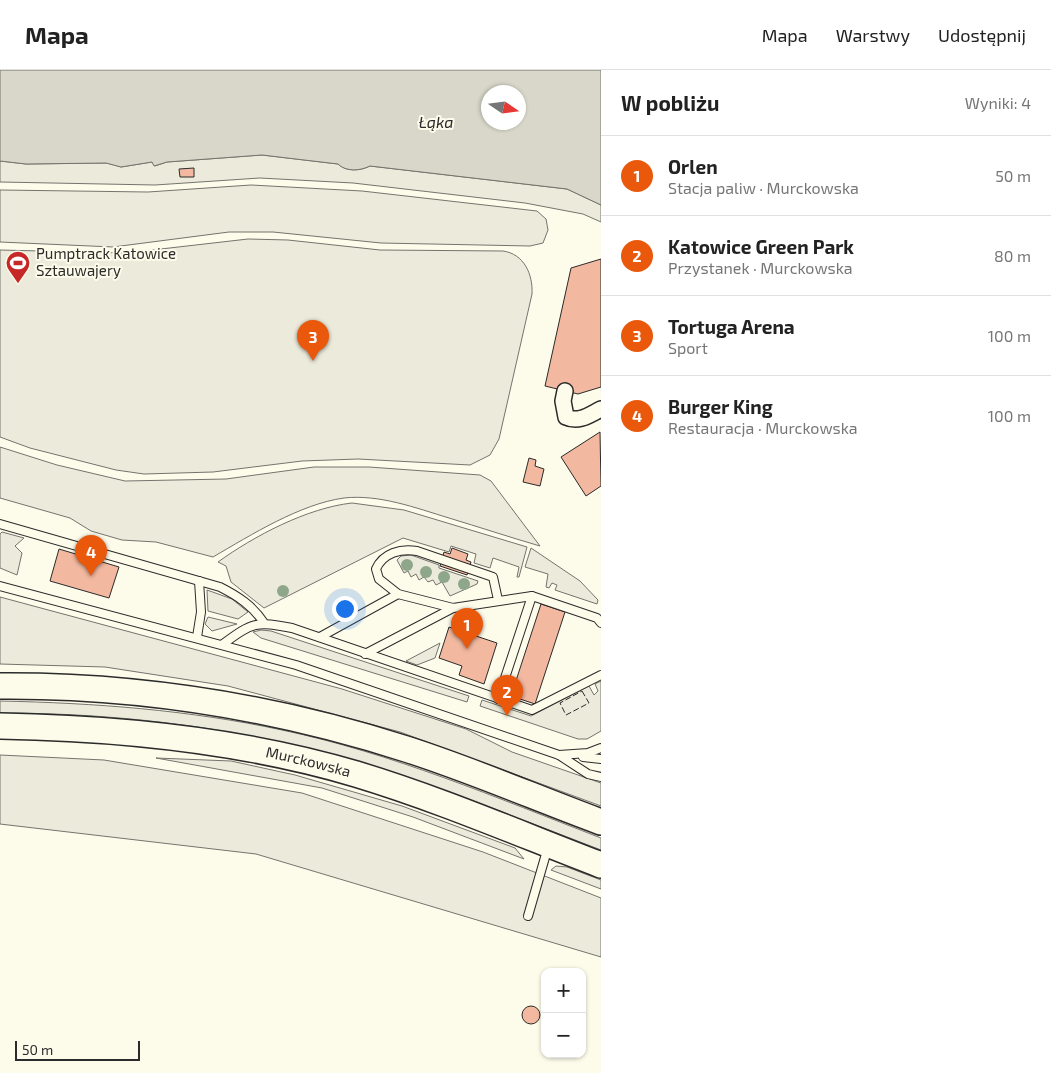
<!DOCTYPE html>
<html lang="pl">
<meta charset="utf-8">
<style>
body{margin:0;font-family:"Exo 2",sans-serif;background:#f2f2f2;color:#222}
.controls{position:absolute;right:15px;bottom:15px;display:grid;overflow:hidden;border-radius:10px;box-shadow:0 1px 4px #0004}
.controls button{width:45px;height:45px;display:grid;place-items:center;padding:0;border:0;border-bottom:1px solid #e0e0e0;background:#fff;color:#222;font:25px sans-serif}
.compass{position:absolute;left:481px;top:15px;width:45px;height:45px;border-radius:50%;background:#fff;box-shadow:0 1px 4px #0004;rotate:103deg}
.scale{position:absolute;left:15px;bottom:12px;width:125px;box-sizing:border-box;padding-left:5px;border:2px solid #2b2b2b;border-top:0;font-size:14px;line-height:18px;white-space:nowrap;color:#2b2b2b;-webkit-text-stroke:4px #fdfbea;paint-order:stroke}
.you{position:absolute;left:344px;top:538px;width:18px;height:18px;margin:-12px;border:4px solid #fff;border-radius:50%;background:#1a73e8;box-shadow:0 0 0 8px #1a73e833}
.badge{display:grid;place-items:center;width:32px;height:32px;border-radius:50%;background:#ea580c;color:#fff;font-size:16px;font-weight:700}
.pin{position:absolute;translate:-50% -41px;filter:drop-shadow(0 1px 2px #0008)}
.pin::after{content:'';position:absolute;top:26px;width:18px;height:15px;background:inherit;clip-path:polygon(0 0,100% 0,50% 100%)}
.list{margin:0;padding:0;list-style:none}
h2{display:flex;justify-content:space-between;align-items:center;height:65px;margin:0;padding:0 20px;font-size:21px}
h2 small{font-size:16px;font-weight:400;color:#767676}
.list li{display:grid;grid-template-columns:32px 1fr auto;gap:15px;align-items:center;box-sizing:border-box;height:80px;padding:0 20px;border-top:1px solid #e0e0e0}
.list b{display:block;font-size:19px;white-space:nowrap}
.list p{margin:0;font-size:16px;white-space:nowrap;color:#767676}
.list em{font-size:16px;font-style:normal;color:#767676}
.map{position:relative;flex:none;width:601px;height:1003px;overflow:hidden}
header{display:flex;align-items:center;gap:30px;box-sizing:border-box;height:70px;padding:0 25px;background:#fff;border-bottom:1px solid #e0e0e0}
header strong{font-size:24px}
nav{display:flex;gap:28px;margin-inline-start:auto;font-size:18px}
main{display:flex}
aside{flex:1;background:#fff}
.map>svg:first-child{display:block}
</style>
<header>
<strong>Mapa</strong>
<nav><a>Mapa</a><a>Warstwy</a><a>Udostępnij</a></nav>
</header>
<main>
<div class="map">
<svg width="601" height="1003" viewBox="0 0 601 1003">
<rect width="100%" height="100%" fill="#fdfbea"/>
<!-- green -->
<g fill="#ecebdb" stroke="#74746e">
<path d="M262,85L338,94C346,102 360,101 370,96L567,119L601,135V152L583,144L525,133L353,113L260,108L155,115L0,112V91L26,94L107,93L121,97L152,92L155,96L167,92Z"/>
<path d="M251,115L362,121L537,141L546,149L548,160L543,173L530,176L381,173L273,162H229L113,177L0,172V120L148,122Z"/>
<path d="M248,169L288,170L380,180L503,181C524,184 533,204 532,224L499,369L490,385L470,395L358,389L302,391L213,402L144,404L116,400L30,378L0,367V180L126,183Z"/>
<path d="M0,377L57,395L125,411L226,409L314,397H369L480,405L491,411L540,476C509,467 479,457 449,448C416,438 379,424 344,428C300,434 251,465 213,487L156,472L122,470L91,461L70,448L0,428Z"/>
<path d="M352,433L404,440L527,477L519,507H517L519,497L493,488L490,498L474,493L476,484L451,476L449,482L403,468L264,538L231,512L226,496L218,492C254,466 307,438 352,433Z"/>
<path d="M2,462L24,468L15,476L22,483L17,505L0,498V464Z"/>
<path d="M531,478L580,511L598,530L597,534L555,520L557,515L552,513L549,518L546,517L548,504L525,497Z"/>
<path d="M411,485L439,495V498L478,511L477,514L450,526L442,512L436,515L433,510L428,512L424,507L419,510L416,504L411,507L408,501L404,503L397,490L401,486Z"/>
<path d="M207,520L232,529L248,542L238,549L208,541Z"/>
<path d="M0,527L342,619L466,659L512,682L601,713V736L400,662L228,616L105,597L0,594Z"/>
<path d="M208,547L237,554L212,561L205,554Z"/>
<path d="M261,560L271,561L469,626L467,632L261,568L253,562Z"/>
<path d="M440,573L435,588L417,595L406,591Z"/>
<path d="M601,611V661L587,669H578L480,636L482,630L531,646L589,616L594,625L598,621L595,614Z"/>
<path d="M0,631C95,633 189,640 282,660C392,683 497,728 601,768V780C509,745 418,707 322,682C217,655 109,643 0,643Z"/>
<path d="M0,685L104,690L302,723L483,782L601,828V887L256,784L0,754Z"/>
<path d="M156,688L231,691L295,705L402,736L515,778L524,789L413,747L322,718Z"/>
<path d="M556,796L567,797L601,810V819L551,800Z"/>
</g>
<!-- water -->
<path fill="#d8d7c9" stroke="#74746e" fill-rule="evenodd" d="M0,0H601V135L567,119L370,96C360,101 346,102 338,94L262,85L167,92L154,96L152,92L121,97L106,93L26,94L0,91ZM488,22H518V52H488Z"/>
<!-- building -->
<g fill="#f2b8a0" stroke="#2b2b2b">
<path d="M194,98V107H180L179,99Z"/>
<path d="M601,189V317L578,324L545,316L571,198Z"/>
<path d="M600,362L601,416L586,426L561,387Z"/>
<path d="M529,388L536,390L535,396L544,399L540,416L523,412Z"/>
<path d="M452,478L468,484L466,490L471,492L467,505L440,496L444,482L450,484Z"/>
<path d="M59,479L119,497L109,528L50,511Z"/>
<path d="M541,534L565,542L535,634L511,626Z"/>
<path d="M449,557L497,573L484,614L459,605L462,596L439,588Z"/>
<circle cx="531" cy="945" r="9"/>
</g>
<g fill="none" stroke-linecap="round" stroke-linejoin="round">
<defs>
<g id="service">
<path d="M0,454L220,517C238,526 253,536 264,553"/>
<path d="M0,516L296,595L559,685L588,704L601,707"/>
<path d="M498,530L493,507L417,481C401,478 383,483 376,499L379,509L398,524L453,538L532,526L597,548L601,553"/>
<path d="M197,567L201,542L199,511"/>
<path d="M320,567L398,524"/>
<path d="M223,574C253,552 256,551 292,558L532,640L601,605"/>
<path d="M365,584L453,538"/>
<path d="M498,629L532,526"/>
<path d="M559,685L588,683L601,678"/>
<path d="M583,687L601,689"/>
<path d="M528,846L548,777"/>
</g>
<path id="minor" d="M565,321L563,331L566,347C579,353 589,345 601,339"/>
<g id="trunk">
<path d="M0,616C137,615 275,637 406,679C472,700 536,728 601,752"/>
<path id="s1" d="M0,656C116,658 245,671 356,704C439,729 520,764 601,795"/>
</g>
</defs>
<!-- service casing -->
<use href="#service" stroke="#2b2b2b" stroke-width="10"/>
<!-- minor casing -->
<use href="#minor" stroke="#2b2b2b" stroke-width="18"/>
<!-- trunk casing -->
<use href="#trunk" stroke="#2b2b2b" stroke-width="28"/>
<!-- service -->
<use href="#service" stroke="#fdfbea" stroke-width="8"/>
<!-- minor -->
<use href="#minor" stroke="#fdfbea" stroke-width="15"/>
<!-- trunk -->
<use href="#trunk" stroke="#fdfbea" stroke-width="25"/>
<!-- fence -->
<path stroke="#2b2b2b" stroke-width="1" stroke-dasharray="6 2.5" stroke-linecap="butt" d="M582,621L589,633L566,645L560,633Z"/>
</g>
<!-- trees -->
<g fill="#8ea78a">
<circle cx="407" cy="495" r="6"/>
<circle cx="426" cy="502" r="6"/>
<circle cx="444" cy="507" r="6"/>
<circle cx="464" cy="514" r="6"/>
<circle cx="283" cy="521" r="6"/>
</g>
<!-- icons -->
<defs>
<symbol id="stadium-pin" viewBox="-11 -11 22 30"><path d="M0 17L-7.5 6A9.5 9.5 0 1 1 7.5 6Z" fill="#c62828" stroke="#fdfbea"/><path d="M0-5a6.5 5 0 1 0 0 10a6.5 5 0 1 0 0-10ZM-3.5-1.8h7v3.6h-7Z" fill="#fff"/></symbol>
</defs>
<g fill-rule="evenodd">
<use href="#stadium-pin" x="4" y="179" width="28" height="38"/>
</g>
<g text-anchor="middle" stroke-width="4" stroke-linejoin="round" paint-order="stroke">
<!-- poi labels -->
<g font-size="15" fill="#2b2b2b" stroke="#fdfbea" text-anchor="start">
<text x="36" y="189">Pumptrack Katowice<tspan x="36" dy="17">Sztauwajery</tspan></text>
</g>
<!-- street labels -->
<g font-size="15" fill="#2b2b2b" stroke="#fdfbea">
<text dy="5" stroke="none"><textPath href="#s1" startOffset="311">Murckowska</textPath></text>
</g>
<!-- water labels -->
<g font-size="16" font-style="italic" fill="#2b2b2b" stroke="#fdfbea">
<text x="436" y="58">Łąka</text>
</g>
</g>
</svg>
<div class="controls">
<button>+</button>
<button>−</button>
</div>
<svg class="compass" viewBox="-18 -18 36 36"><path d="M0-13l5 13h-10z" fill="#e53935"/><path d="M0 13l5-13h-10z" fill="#767676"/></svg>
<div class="scale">50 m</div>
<div class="you"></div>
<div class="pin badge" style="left:467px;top:579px">1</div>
<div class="pin badge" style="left:507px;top:646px">2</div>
<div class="pin badge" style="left:313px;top:291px">3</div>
<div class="pin badge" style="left:91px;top:506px">4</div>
</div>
<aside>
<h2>W pobliżu<small>Wyniki: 4</small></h2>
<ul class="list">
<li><span class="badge">1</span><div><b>Orlen</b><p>Stacja paliw · Murckowska</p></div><em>50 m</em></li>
<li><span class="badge">2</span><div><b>Katowice Green Park</b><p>Przystanek · Murckowska</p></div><em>80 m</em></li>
<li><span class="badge">3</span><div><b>Tortuga Arena</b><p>Sport</p></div><em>100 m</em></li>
<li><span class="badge">4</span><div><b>Burger King</b><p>Restauracja · Murckowska</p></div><em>100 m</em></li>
</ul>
</aside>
</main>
